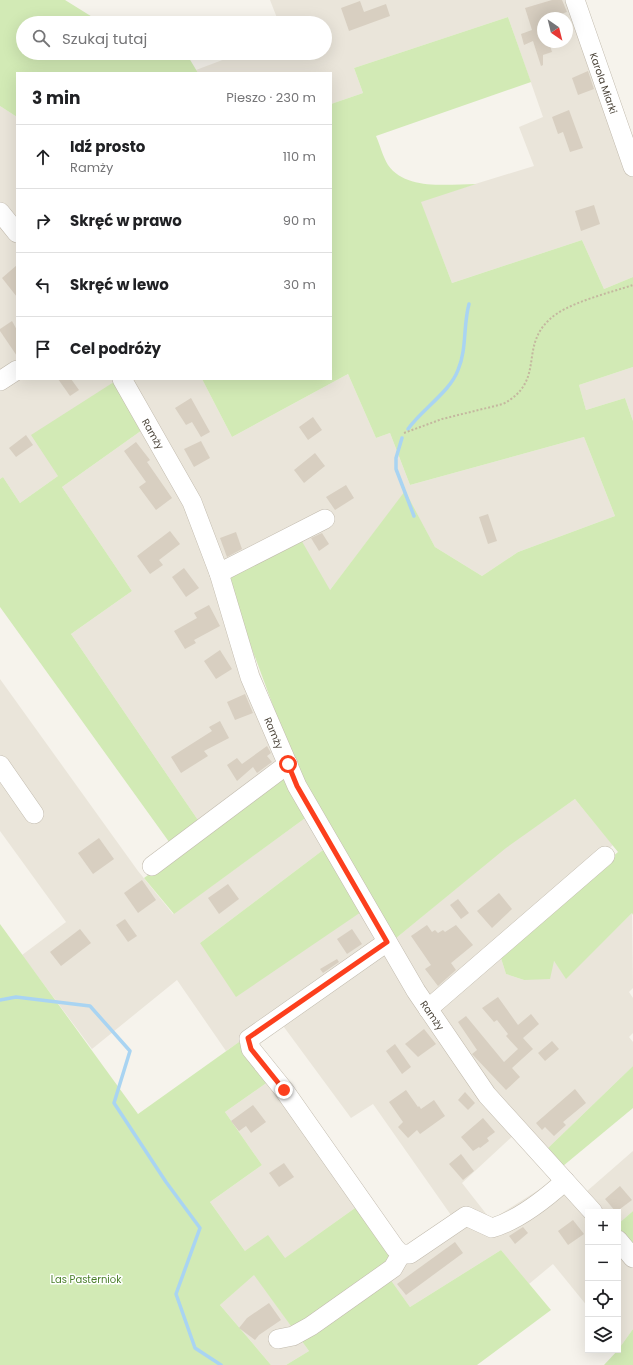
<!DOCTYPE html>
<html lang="pl">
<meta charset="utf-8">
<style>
body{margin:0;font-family:Poppins,sans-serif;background:#f6f6f6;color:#202124}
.controls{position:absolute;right:12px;bottom:12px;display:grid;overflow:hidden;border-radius:0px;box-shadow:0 4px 16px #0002}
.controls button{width:36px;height:36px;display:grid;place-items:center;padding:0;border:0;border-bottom:1px solid #e0e0e0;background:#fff;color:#202124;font:20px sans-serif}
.compass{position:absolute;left:537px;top:12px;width:36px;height:36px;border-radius:50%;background:#fff;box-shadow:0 4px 16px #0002;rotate:145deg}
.stop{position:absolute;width:12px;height:12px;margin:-9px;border:3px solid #fc3f1d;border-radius:50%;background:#fff}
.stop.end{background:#fc3f1d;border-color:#fff;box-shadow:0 1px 4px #0008}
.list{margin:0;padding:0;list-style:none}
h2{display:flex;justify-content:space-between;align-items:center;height:52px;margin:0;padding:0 16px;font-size:17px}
h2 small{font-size:13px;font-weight:400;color:#757577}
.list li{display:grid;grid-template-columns:26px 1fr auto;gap:12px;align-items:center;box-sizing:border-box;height:64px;padding:0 16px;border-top:1px solid #e0e0e0}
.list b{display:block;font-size:15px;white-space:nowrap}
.list p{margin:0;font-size:13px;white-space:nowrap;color:#757577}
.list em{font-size:13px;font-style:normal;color:#757577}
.icon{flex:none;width:22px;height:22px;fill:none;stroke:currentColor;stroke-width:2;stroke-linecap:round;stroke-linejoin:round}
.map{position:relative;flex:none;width:633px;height:1365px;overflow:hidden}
.search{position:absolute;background:#fff;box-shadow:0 4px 16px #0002;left:16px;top:16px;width:316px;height:44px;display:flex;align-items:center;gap:10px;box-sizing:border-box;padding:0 14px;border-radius:22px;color:#757577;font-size:15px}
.panel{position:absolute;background:#fff;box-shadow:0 4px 16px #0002;left:16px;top:72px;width:316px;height:308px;border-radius:0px}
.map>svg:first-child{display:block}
</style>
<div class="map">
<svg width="633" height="1365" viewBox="0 0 633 1365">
<rect width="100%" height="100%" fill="#f6f3ec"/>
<!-- residential -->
<g fill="#eae5da" fill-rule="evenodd">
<path d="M270,0H584L633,141V277L604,289L582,240L452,283L420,201L534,166L519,127L543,117L508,17L354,68L363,93L331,104V73H198L196,70L241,53H325V23H279ZM543,18H567V42H543Z"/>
<path d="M0,106L17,117V379H202L232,437L348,374L376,438L390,433L410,485L584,437L615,516L518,552L482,576L435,547L405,492L330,590L254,658L295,765L202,826L71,634L132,591L62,487L145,428L58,476L20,503L3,477L0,479Z"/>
<path d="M633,367V421L625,398L586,410L579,385Z"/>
<path d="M0,679L138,871L173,914L308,816L327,847L200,943L364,910L515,1134L462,1183L491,1220L556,1179L588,1214V1307L553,1264L529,1284L501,1250L410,1307L381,1268L453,1218L373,1104L351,1118L281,1023L257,1030L226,1051L177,980L92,1049L22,955L66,922L0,831Z"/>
<path d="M575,799L613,845L431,998L395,939L506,847Z"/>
<path d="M632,913L633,988L629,992L633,998V1033L629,1037L633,1042V1066L547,1149L492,1092L435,1010L500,955L506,974L524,980L554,961L566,978Z"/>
<path d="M272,1079L362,1203L284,1259L245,1251L210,1202L262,1165L225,1112Z"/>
<path d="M633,1151V1211L618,1224V1212H603L586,1192Z"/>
<path d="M618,1248L633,1266V1329L621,1346L618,1343Z"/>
<path d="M254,1274L309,1351L286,1365H271L220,1305Z"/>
</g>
<!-- green -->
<g fill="#d2eab5">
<path d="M0,0H65L102,23H23V53H186L198,73H17V117L0,106Z"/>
<path d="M508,17L531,82L376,136C380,145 383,157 388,165C406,191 449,184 476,184L421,202L452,283L582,240L604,289L633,277V367L579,385L586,410L625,398L633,421V915L632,913L566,979L554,961L550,979L524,980L506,974L500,955L618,852L575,799L506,848L395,939L302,784L225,576L300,538L330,590L405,491L435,547L482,576L518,552L615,516L584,437L410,485L390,433L376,438L348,374L232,437L202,379H331V104L363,93L354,68Z"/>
<path d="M117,380L145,428L62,487L132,591L71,634L202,826L172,846L0,607V479L3,477L20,503L58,476L31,435Z"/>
<path d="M288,774L308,816L174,914L144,878Z"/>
<path d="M327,847L364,910L236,997L200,943Z"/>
<path d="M0,924L138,1114L239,1042L272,1079L225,1112L262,1165L210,1202L245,1251L268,1235L285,1258L362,1203L398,1256L382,1268L410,1307L501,1250L551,1310L477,1365H286L309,1351L254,1275L220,1305L271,1365H0Z"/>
<path d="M633,1066V1108L563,1166L547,1149Z"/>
<path d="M633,1211V1251L618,1229V1224Z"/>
<path d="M633,1329V1365H604L618,1350Z"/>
</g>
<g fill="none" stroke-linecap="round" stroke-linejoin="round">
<!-- stream -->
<g stroke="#a9d4f2" stroke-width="3.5">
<path d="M408,429C421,410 450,392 458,370C467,349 463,326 469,304"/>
<path d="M402,438L396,458V469L414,516"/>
<path d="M0,1000L16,997L90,1006L130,1051L114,1103L166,1182L200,1228L176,1294L195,1348L221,1365"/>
</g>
</g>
<!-- building -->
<g fill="#d8cfc1">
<path d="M552,0H562L567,12L549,18H543V42H549L552,52L543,55V65L541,66L533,41L524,45L521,34L532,30L525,8Z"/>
<path d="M360,1L364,12L386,4L390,16L349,31L341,8Z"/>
<path d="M588,71L594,89L578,95L572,78Z"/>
<path d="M569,110L583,148L570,152L563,132L558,134L552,117Z"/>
<path d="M594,205L600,224L581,231L575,211Z"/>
<path d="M17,265V297L2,278Z"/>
<path d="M12,321L17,330V356L0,331V329Z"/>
<path d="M58,379H71L79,390L70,396Z"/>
<path d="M191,398L210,432L201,437L192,422L186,425L175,408Z"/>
<path d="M313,417L322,430L308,440L299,427Z"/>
<path d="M26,435L33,445L16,457L9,448Z"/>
<path d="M201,441L210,458L194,467L184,449Z"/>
<path d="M136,442L150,460L147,462L172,498L156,510L139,487L146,482L124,451Z"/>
<path d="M315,453L325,466L304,483L294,470Z"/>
<path d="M346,485L354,498L335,510L326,497Z"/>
<path d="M488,514L497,541L488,544L479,517Z"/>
<path d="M170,531L180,544L159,560L163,565L150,574L137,556Z"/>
<path d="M236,532L242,549L227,557L220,538Z"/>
<path d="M322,533L329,544L319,551L311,538Z"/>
<path d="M184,568L199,588L186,597L172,577Z"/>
<path d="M209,605L220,626L194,640L196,643L185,649L174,631L197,618L194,613Z"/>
<path d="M220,650L232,669L216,679L204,661Z"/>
<path d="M245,694L253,713L235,720L227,702Z"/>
<path d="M220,721L229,738L204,751L208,756L181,773L171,757L212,731L209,727Z"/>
<path d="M267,746L271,753L267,756L272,762L257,773L253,767L237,781L227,765L237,758L242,764Z"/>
<path d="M99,838L114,859L93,874L78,853Z"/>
<path d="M142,880L156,900L138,913L124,893Z"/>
<path d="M228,884L239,899L219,914L208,898Z"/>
<path d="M499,893L512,909L492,928L477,911Z"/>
<path d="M458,899L469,913L461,919L450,905Z"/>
<path d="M125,919L137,936L128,942L116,925Z"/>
<path d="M427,925L432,932L435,930L438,933L443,930L445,932L456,925L473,945L451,963L456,970L438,986L425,969L431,965L411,936Z"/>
<path d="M80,929L91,943L61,966L50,952Z"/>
<path d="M352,929L362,944L347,954L337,939Z"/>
<path d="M337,959L339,962L323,973L320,969Z"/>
<path d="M498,997L518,1025L531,1014L539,1024L523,1038L533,1049L512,1068L520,1077L506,1090L472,1054L477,1050L458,1022L466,1016L504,1062L518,1049L506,1036L508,1034L497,1020L494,1022L482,1008Z"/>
<path d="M424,1029L436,1044L418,1057L405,1044Z"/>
<path d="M552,1041L559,1049L545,1061L538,1053Z"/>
<path d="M395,1044L411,1067L402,1074L386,1051Z"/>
<path d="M575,1089L586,1103L563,1122L566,1125L554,1136L545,1127L542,1130L536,1123Z"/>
<path d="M406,1090L418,1107L419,1106L421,1109L434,1100L445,1116L420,1134L417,1130L408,1138L398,1127L403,1122L389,1102Z"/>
<path d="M465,1092L475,1103L468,1110L458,1100Z"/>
<path d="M253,1105L266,1122L251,1133L246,1126L239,1131L231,1121Z"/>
<path d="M483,1118L495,1132L487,1138L489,1141L480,1148L479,1147L473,1151L461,1137Z"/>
<path d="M461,1154L474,1171L463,1180L449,1164Z"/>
<path d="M284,1163L294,1177L279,1187L269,1173Z"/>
<path d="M620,1186L632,1200L616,1212L605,1199Z"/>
<path d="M573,1220L584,1234L568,1245L558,1231Z"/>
<path d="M523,1227L528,1233L515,1244L509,1236Z"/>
<path d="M455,1242L463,1253L406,1295L397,1284Z"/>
<path d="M269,1303L281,1320L259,1335L255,1340L239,1328L247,1318Z"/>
</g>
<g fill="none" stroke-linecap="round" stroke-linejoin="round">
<defs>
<g id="minor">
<path id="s1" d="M575,0L633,167"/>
<path d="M0,212L17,233"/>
<path id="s2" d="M122,379L192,502L219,573L250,677L297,786L416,991L487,1095L593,1212"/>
<path d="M0,381L17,370"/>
<path d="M219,573L325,519"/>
<path d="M0,765L34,814"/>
<path d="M152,866L288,764"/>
<path d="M387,942L249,1039L251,1049L284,1090L395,1248L401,1254H410L466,1216L492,1228C519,1220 544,1200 565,1181"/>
<path d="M428,1009L605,856"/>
<path d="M618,1240L633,1258"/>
<path d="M278,1339L293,1336L311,1326L393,1268L401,1254"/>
</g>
</defs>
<!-- minor casing -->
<use href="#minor" stroke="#c2bbae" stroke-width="20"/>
<!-- path -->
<path stroke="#c4b79f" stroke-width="2" stroke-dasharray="2 2" stroke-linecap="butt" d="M404,433L442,419L503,404C546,381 519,348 549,320C566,303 609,293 633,285"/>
<!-- minor -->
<use href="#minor" stroke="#fff" stroke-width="19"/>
</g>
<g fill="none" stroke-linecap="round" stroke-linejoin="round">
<!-- route -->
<path stroke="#fc3f1d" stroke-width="5" d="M284,1090L251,1049L248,1038L387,942L297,786L288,764"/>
</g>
<g text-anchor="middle" stroke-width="3" stroke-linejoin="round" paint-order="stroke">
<!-- street labels -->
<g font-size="10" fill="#4b4439" stroke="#fff">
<text dy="4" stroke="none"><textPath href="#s1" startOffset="88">Karola Miarki</textPath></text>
<text dy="4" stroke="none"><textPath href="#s2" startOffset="63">Ramży</textPath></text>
<text dy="4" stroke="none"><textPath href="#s2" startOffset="387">Ramży</textPath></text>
<text dy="4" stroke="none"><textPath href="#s2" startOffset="711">Ramży</textPath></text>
</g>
<!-- park labels -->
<g font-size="10" fill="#4a7f2a" stroke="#fff">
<text x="86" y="1283">Las Pasterniok</text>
</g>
</g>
</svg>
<div class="controls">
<button>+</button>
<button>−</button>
<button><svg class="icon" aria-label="locate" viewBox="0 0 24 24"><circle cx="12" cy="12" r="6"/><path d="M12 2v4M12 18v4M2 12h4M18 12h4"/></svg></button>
<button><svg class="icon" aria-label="layers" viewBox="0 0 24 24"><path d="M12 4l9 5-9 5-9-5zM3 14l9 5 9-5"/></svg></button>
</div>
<svg class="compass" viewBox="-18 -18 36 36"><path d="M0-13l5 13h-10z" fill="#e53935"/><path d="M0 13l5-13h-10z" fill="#757577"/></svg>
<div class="stop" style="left:288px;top:764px"></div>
<div class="stop end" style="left:284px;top:1090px"></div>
<div class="search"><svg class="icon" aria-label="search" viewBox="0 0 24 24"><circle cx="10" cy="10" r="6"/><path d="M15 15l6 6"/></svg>Szukaj tutaj</div>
<section class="panel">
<h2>3 min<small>Pieszo · 230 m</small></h2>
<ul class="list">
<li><svg class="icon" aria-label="ahead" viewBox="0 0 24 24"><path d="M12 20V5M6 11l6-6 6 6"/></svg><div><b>Idź prosto</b><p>Ramży</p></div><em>110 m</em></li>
<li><svg class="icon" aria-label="right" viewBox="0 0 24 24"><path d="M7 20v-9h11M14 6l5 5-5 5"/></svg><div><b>Skręć w prawo</b></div><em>90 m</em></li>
<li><svg class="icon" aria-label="left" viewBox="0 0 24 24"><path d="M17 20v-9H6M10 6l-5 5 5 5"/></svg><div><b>Skręć w lewo</b></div><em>30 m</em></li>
<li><svg class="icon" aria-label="arrive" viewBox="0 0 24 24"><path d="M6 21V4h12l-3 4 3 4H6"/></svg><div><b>Cel podróży</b></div></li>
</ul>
</section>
</div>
